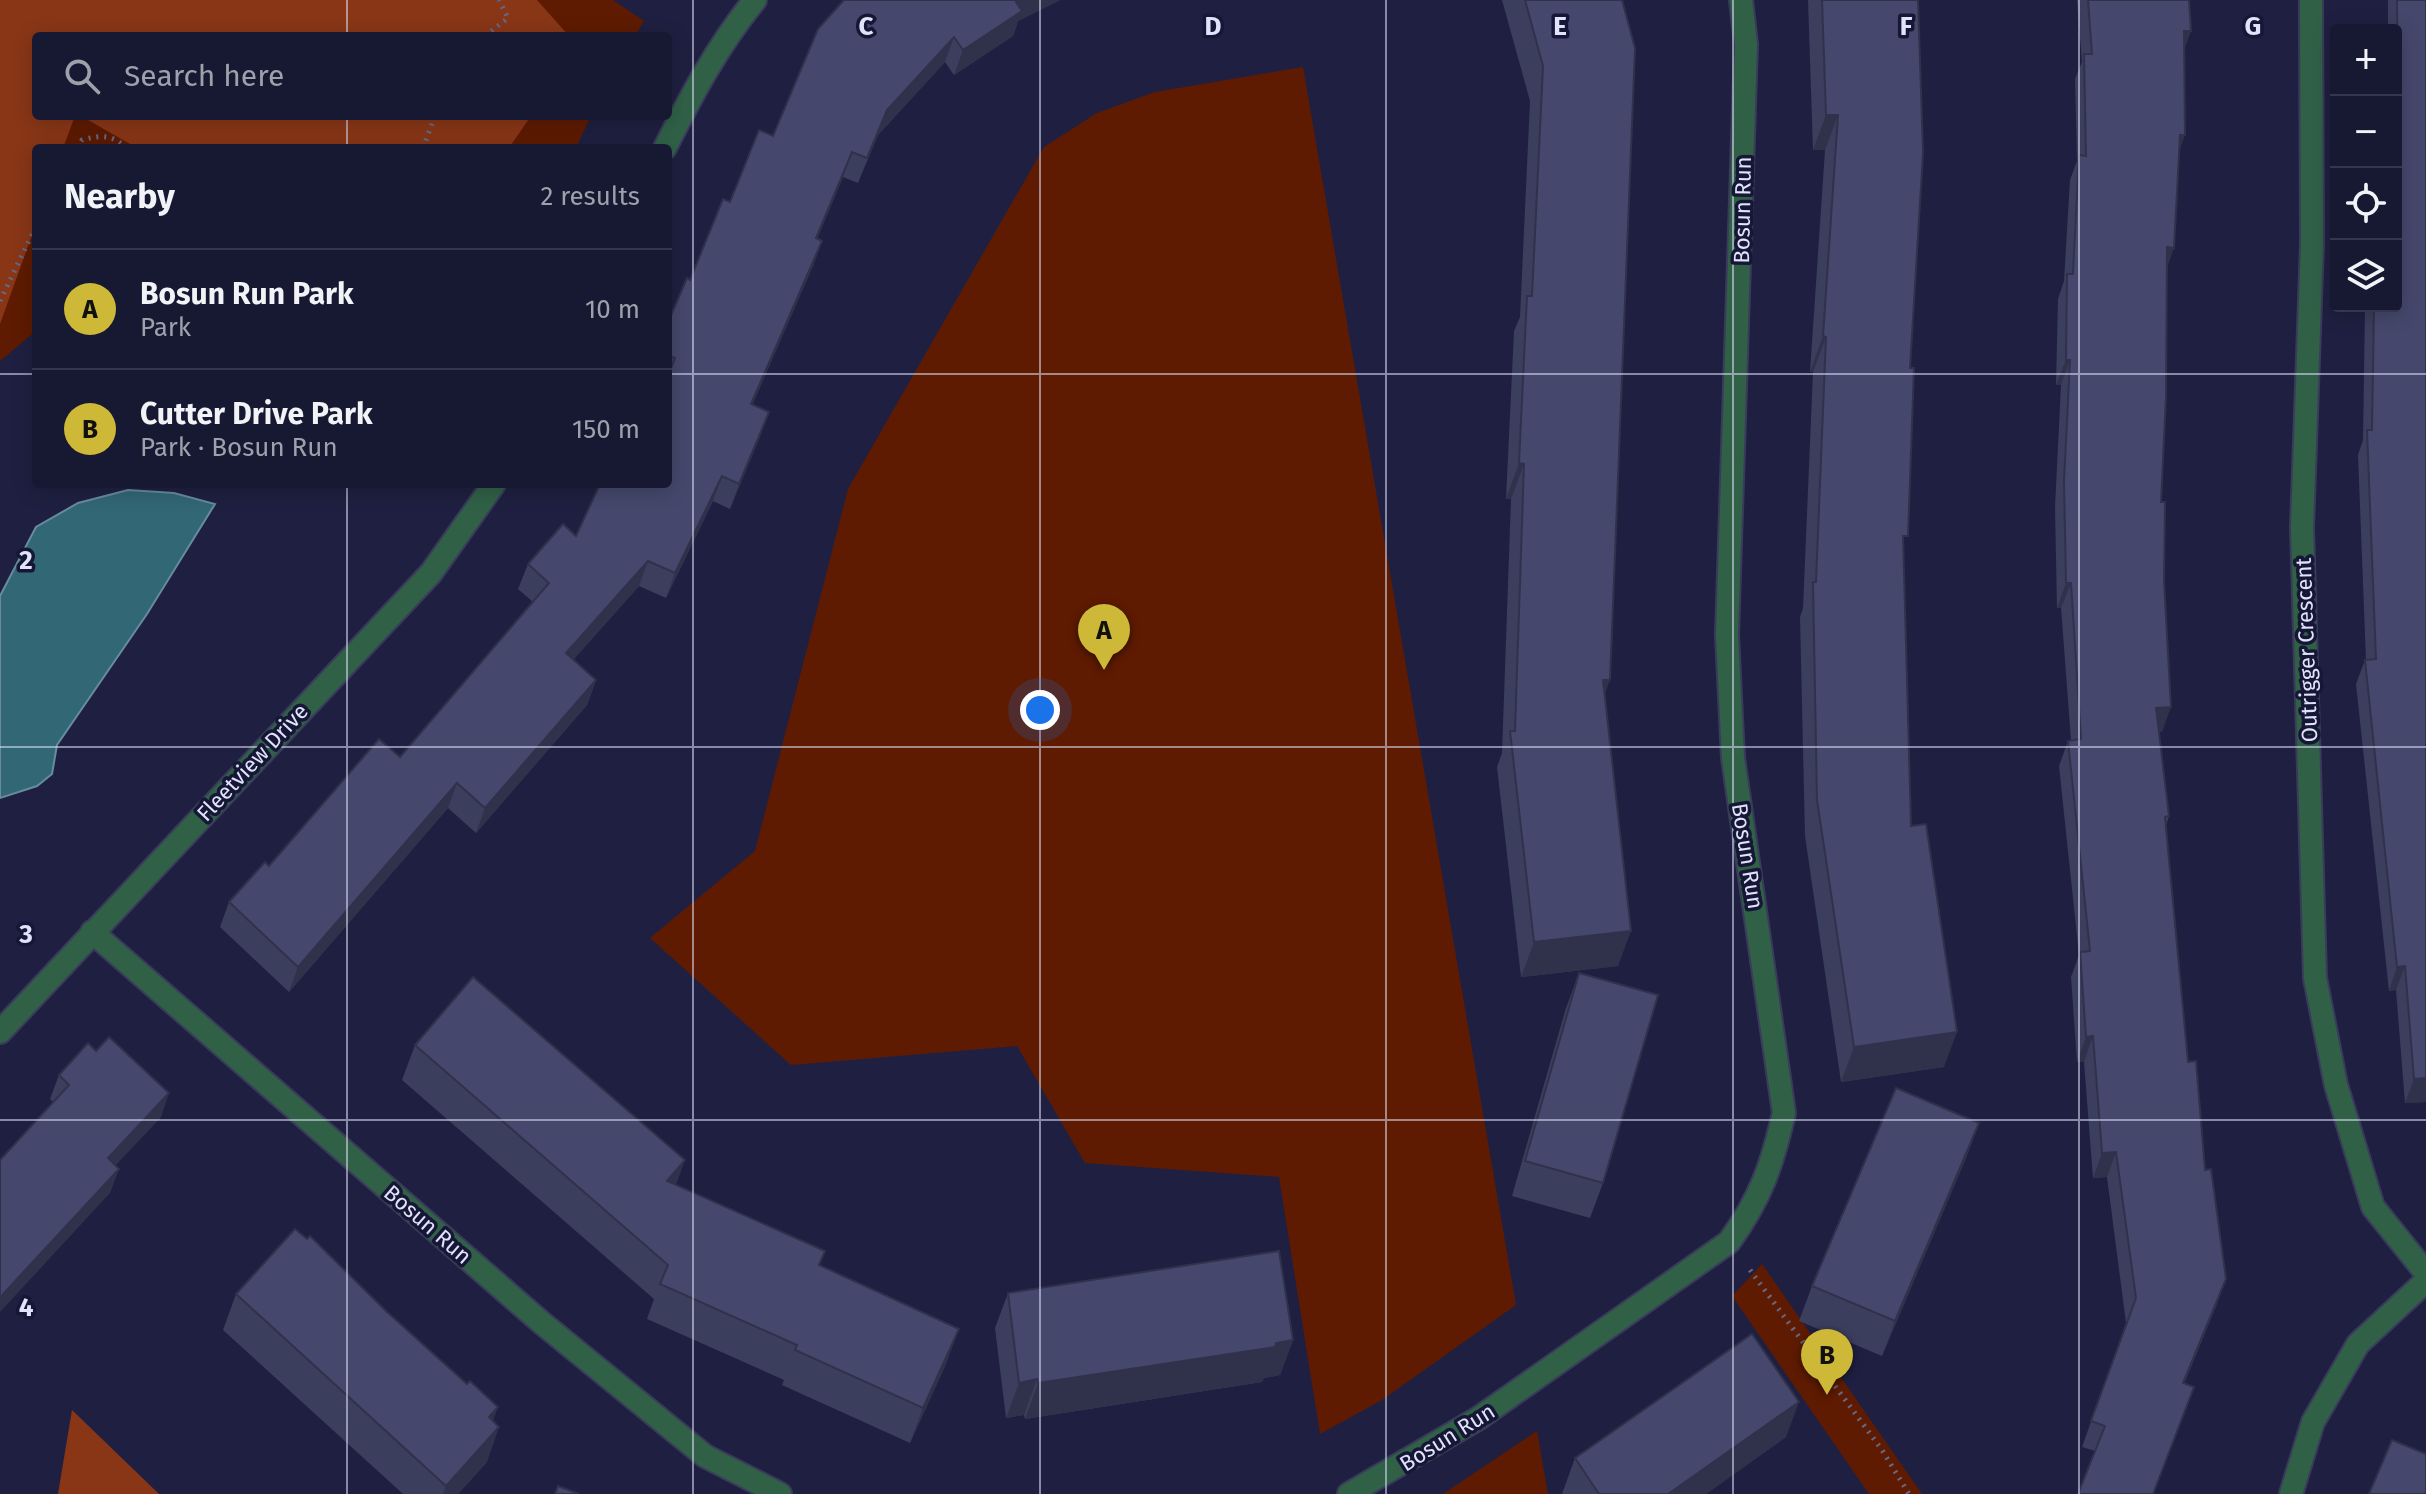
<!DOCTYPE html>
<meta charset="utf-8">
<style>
body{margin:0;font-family:"Fira Sans",sans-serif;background:#24253d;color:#f1f3f6}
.controls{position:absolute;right:24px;top:24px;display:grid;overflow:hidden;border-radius:8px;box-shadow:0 4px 20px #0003}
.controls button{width:72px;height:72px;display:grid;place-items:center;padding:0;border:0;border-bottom:2px solid #36374d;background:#171831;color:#f1f3f6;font:40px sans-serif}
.you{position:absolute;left:1040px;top:710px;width:28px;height:28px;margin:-20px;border:6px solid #fff;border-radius:50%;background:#1a73e8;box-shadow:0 0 0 12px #1a73e833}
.badge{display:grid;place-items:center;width:52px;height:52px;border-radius:50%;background:#ceb837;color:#111;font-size:26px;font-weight:700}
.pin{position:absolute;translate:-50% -66px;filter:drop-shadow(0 2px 4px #0008)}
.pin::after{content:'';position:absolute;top:42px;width:28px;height:24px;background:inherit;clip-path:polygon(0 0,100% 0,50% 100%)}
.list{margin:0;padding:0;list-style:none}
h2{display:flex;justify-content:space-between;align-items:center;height:104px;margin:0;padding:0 32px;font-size:34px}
h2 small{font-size:26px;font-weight:400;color:#9ea0ab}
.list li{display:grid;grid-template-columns:52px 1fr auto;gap:24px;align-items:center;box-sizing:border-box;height:120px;padding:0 32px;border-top:2px solid #36374d}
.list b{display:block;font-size:30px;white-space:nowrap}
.list p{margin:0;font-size:26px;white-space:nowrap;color:#9ea0ab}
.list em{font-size:26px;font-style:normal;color:#9ea0ab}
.icon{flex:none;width:44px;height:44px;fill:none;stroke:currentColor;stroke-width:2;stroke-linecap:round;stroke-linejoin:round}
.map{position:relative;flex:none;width:2426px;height:1494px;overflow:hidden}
.search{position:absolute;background:#171831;box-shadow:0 4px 20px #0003;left:32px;top:32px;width:640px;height:88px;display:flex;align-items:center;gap:20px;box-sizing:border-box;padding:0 28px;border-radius:8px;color:#9ea0ab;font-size:30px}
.panel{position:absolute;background:#171831;box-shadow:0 4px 20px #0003;left:32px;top:144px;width:640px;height:344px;border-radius:8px}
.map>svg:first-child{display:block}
</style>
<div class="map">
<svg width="2426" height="1494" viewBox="0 0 2426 1494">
<rect width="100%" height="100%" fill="#1f2041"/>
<!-- green -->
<g fill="#5e1b01">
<path d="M0,0H613L644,21L635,36H36V116H591L576,148H36V331L0,361Z"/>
<path d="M1303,67L1516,1305L1382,1400L1320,1434L1279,1177L1085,1163L1017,1046L791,1065L650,938L755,851L848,489L1044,147L1097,113L1155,92Z"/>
<path d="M1762,1264L1922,1494H1869L1732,1296Z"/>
<path d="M1537,1431L1548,1494H1443Z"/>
</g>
<!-- forest -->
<g fill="#893617">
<path d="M0,0H537L569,36H36V116H75L63,148H36V224L0,324Z"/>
<path d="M81,116H531L509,148H137Z"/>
<path d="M72,1410L159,1494H58Z"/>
</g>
<!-- water -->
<path fill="#326776" stroke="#668c9d" stroke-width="2" d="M128,490L174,493L215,504L147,614L57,745L52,774L37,786L0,798V596L36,527L78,503Z"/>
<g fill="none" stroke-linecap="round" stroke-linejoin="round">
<defs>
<g id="minor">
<path d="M2311,0L2312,244L2302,527L2315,978L2336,1085L2373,1207L2426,1273"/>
<path d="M665,148C691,96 718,45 755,0"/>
<path d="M92,932L542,1323L705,1456L780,1494"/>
<path d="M0,1032L431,573L494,484"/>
<path d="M1349,1494L1479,1418L1729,1242C1761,1198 1772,1165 1784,1113L1733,758L1727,635L1746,44L1741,0"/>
<path d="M2291,1494L2313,1422L2358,1344L2426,1281"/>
</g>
</defs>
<!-- minor casing -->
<use href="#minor" stroke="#3a3b5b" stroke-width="26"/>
<!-- path -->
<g stroke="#666885" stroke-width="5" stroke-dasharray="2 6" stroke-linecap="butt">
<path d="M485,36L508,18L499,0"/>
<path d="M77,148L82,140C100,135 112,134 126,148"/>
<path d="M423,148L435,116"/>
<path d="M0,301L36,226"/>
<path d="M1750,1270L1882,1450L1909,1494"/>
</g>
<!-- minor -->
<use href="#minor" stroke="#306147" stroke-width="22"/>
</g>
<!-- wall -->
<g fill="#3b3e5d">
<path d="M844,0H1060L1018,21L1013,36L954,75L945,62L878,135L858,183L843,177L817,239L822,241L813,266L752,405L769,412L730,509L713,501L666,598L639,586L573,660L596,680L587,705L476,833L448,808L289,992L220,927L229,902L269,866L400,757L533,602L518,589L528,564L668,484V322L730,202L773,136Z"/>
<path d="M1502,0H1622L1605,695L1618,966L1521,977L1497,767L1502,753L1511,499H1506L1514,331L1520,317L1530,101Z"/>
<path d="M1808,0H1918L1910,368L1903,548L1911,826L1944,1067L1841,1082L1805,836L1800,617L1803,608L1813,372H1810L1825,150H1813Z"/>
<path d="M2077,0H2189L2184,51L2180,150L2167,269L2161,502L2162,732H2159L2169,816L2166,826L2188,1062L2217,1304L2184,1384L2095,1451L2082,1447L2126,1323L2107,1177L2093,1178L2084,1062H2077L2071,977L2079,955L2059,766L2068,741L2071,740L2061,608H2057L2055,507L2061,385H2056L2058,299L2064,281L2070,180L2077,161L2075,79L2082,62Z"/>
<path d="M2388,0H2426V1102L2405,1103L2396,990L2389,991L2356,684L2365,660H2366L2358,455L2363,440L2365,306H2396V30H2388Z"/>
<path d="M1579,973L1603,1183L1590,1218L1512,1196L1566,1008Z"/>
<path d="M415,1045L676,1185L820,1265L946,1364L910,1443L782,1385L784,1380L647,1319L654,1299L402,1080Z"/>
<path d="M59,1075L161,1117L115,1165L110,1193L53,1102L50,1099Z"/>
<path d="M1979,1123L1966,1158L1882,1356L1799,1321L1812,1286Z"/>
<path d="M1008,1293L1293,1340L1280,1375L1264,1378L1262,1382L1025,1419L1024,1415L1006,1418L995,1328Z"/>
<path d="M236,1294L493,1421L487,1462L458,1494H403L223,1330Z"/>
<path d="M1786,1437L1706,1494H1562L1575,1458Z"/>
</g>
<!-- shaded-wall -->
<g fill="#30324c">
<path d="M1019,0H1060L1018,21L1013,36L954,75L963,50Z"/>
<path d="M2184,31H2191L2182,56Z"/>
<path d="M954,37L945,62L878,135L858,183L887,110Z"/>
<path d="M1826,115H1838L1825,150H1813Z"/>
<path d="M2180,135H2185L2176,160Z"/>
<path d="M852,152L843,177L807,263L816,238Z"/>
<path d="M822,241L813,266L742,429L751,404Z"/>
<path d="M2167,247L2174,248L2165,273Z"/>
<path d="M1823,336L1826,337L1813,372H1810Z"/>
<path d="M2066,360H2070L2061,385H2056Z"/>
<path d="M769,412L760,437L730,509L739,484Z"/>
<path d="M1519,463L1524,464L1511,499H1506Z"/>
<path d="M722,476L713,501L666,598L675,573Z"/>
<path d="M648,561L639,586L557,678L566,653Z"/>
<path d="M2066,583H2071L2061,608H2057Z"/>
<path d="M596,680L587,705L476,833L485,808Z"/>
<path d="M1603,680H1610L1597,715Z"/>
<path d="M2171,707L2162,732L2147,733L2156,708Z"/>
<path d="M457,783L448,808L289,992L298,967Z"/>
<path d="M1631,931L1618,966L1521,977L1534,942Z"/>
<path d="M2405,966L2396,990L2389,991L2397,967Z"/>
<path d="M1957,1032L1944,1067L1841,1082L1854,1047Z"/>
<path d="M2093,1036L2084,1062H2077L2086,1037Z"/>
<path d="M2426,1078V1102L2405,1103L2414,1079Z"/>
<path d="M169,1093L161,1117L99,1183L108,1158Z"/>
<path d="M1979,1123L1966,1158L1882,1356L1895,1321Z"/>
<path d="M2116,1152L2107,1177L2093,1178L2102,1153Z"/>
<path d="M685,1160L672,1196L667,1181Z"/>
<path d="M119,1169L110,1193L0,1312V1299L3,1294Z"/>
<path d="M2226,1279L2217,1304L2174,1408L2183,1383Z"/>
<path d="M959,1329L946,1364L910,1443L923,1408Z"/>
<path d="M1293,1340L1280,1375L1264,1378L1262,1382L1025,1419L1038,1383Z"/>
<path d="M1037,1379L1024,1415L1006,1418L1019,1383Z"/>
<path d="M1799,1402L1786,1437L1706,1494H1668Z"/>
<path d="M498,1407L485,1443L499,1427L487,1462L458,1494H443L446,1486L489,1417Z"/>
</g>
<!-- building -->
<g fill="#45486c" stroke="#30324c" stroke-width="2">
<path d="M844,0H1019L1016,2L1022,11L963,50L954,37L887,110L867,158L852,152L816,238L822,241L751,404L769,412L739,484L722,476L675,573L648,561L566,653L596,680L485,808L457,783L298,967L229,902L265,862L269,866L379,739L400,757L549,583L528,564L563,524L576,536L600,484H668V376L675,358L668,355V322L687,278L690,280L723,199L730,202L759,130L773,136L818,29Z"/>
<path d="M1525,0H1622L1635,48L1610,680H1603L1631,931L1534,942L1510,731H1515L1524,464L1519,463L1527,296H1532L1543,66Z"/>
<path d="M1822,0H1918L1923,153L1910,368H1914L1908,536H1903L1911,826L1926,824L1957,1032L1854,1047L1817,800L1813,582H1816L1826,337L1823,336L1838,115H1826Z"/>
<path d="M2088,0H2189L2191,31H2184L2185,135H2180L2174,248L2167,247L2166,396L2161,502H2165L2164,581L2171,707L2156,708L2169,816L2165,817L2188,1062L2196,1061L2205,1170L2211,1169L2226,1279L2183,1383L2194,1387L2153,1494H2078L2105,1426L2091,1421L2136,1298L2116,1152L2102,1153L2093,1036L2086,1037L2080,952L2090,951L2068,741L2081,739L2071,583H2066L2064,482L2070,360H2066L2067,274H2073L2079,155L2086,156L2084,54H2092Z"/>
<path d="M2397,0H2426V1078L2414,1079L2405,966L2397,967L2365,660L2376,659L2367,430H2372L2374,306H2396V86H2398Z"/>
<path d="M1579,973L1658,995L1603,1183L1525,1161Z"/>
<path d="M473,977L685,1160L667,1181L825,1251L819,1265L959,1329L923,1408L795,1350L797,1345L660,1284L668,1265L415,1045Z"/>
<path d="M109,1037L169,1093L108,1158L119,1169L3,1294L0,1299V1160L69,1085L59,1075L88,1043L96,1051Z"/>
<path d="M1896,1088L1979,1123L1895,1321L1812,1286Z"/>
<path d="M295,1229L307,1239L310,1236L386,1311L467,1384L470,1381L498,1407L489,1417L499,1427L446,1486L236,1294Z"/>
<path d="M1279,1251L1293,1340L1276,1343L1275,1347L1038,1383L1037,1379L1019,1383L1008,1293Z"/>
<path d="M1752,1334L1799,1402L1668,1494H1599L1575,1458Z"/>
<path d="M2392,1440L2426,1454V1494H2369Z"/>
<path d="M558,1486L579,1494H555Z"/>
</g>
<!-- grid -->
<path fill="none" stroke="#e0e3f9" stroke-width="2" stroke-opacity="0.55" d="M347,0V36M693,0V1494M1040,0V1494M1386,0V1494M1733,0V1494M2079,0V1494M347,116V148M0,374H36M668,374H2426M347,484V1494M0,747H2426M0,1120H2426"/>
<g text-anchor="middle" stroke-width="7" stroke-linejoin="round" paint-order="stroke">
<!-- street labels -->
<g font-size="22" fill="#e0e3f9" stroke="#161736">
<text transform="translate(1742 210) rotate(-89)" y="8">Bosun Run</text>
<text transform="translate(2306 650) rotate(-92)" y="8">Outrigger Crescent</text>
<text transform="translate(252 762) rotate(-47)" y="8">Fleetview Drive</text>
<text transform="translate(1748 856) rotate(81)" y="8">Bosun Run</text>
<text transform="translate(428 1224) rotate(41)" y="8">Bosun Run</text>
<text transform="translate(1447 1437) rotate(-32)" y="8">Bosun Run</text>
</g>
</g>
<g font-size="26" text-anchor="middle" font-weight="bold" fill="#e0e3f9" stroke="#161736" stroke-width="7" stroke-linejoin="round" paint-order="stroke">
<text x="866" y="35">C</text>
<text x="1213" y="35">D</text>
<text x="1560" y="35">E</text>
<text x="1906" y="35">F</text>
<text x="2253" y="35">G</text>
<text x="26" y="569">2</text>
<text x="26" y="943">3</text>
<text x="26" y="1316">4</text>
</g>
</svg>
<div class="controls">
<button>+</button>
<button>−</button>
<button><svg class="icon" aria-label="locate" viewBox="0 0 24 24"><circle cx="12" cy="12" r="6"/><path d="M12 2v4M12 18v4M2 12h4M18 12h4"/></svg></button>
<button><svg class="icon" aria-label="layers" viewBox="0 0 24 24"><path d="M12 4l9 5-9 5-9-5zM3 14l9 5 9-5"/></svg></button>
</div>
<div class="you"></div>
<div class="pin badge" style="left:1104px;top:670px">A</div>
<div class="pin badge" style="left:1827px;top:1395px">B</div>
<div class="search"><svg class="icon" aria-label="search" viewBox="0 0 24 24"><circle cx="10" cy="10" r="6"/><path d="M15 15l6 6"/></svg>Search here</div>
<section class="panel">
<h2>Nearby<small>2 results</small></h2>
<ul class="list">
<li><span class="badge">A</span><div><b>Bosun Run Park</b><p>Park</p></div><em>10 m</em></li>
<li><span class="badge">B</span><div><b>Cutter Drive Park</b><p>Park · Bosun Run</p></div><em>150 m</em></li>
</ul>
</section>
</div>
